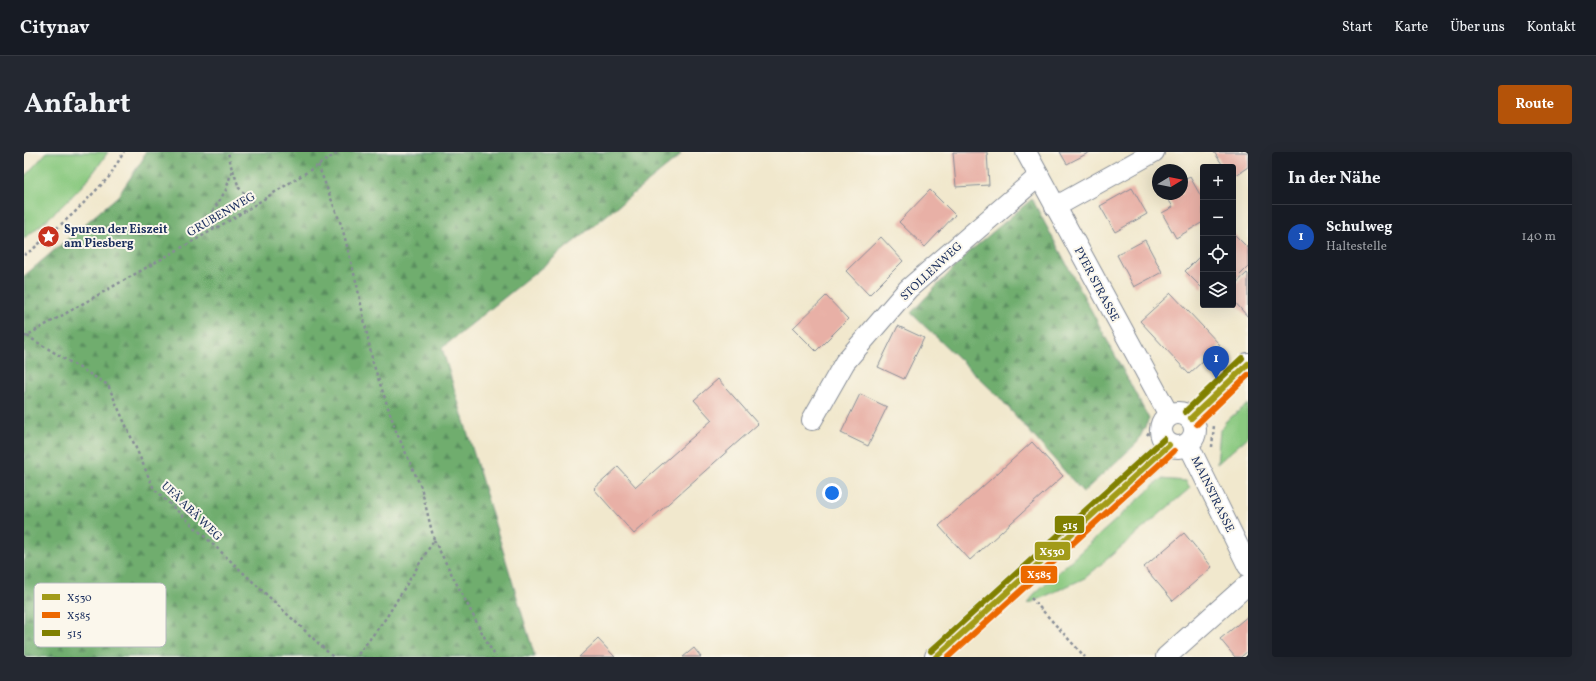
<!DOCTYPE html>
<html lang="de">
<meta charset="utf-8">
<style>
body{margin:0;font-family:Vollkorn,serif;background:#242831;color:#f1f3f6}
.controls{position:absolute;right:12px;top:12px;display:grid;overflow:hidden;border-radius:4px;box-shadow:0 4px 16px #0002}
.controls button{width:36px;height:36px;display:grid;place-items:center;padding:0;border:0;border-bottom:1px solid #363941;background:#171b24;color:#f1f3f6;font:20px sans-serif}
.compass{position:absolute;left:1128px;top:12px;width:36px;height:36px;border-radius:50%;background:#171b24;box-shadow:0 4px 16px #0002;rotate:80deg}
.you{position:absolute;left:808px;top:341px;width:14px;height:14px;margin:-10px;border:3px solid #fff;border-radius:50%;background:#1a73e8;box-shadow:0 0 0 6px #1a73e833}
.badge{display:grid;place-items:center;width:26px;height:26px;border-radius:50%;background:#b45309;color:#fff;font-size:13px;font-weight:700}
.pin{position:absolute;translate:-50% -33px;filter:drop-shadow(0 1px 2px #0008)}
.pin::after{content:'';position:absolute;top:21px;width:14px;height:12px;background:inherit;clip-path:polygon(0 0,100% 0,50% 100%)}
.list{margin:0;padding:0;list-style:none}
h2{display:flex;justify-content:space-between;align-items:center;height:52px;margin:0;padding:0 16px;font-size:17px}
h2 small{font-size:13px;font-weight:400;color:#9ea1a6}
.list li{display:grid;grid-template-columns:26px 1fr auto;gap:12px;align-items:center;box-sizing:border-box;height:64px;padding:0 16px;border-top:1px solid #363941}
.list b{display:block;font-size:15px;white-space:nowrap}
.list p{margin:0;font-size:13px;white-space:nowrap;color:#9ea1a6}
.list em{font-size:13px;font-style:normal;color:#9ea1a6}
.icon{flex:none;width:22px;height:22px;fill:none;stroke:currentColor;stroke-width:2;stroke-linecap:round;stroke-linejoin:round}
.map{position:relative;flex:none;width:1224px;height:505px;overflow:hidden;border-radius:4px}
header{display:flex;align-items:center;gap:24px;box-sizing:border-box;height:56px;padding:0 20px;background:#171b24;border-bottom:1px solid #363941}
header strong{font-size:19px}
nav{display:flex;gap:22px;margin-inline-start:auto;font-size:14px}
.intro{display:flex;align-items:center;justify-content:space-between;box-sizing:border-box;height:96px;padding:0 24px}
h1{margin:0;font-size:28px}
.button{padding:10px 18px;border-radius:4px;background:#b45309;color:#fff;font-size:14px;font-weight:700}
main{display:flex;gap:24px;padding:0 24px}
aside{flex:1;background:#171b24;border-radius:4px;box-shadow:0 4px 16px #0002}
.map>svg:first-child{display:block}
</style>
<header>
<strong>Citynav</strong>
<nav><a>Start</a><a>Karte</a><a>Über uns</a><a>Kontakt</a></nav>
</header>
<div class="intro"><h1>Anfahrt</h1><a class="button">Route</a></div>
<main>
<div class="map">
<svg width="1224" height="505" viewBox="0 0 1224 505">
<defs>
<pattern id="forest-firs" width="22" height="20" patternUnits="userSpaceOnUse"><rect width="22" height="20" fill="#6fad6e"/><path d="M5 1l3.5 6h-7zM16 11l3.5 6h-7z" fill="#5a8d5e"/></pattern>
</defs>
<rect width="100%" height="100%" fill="#fbf7ec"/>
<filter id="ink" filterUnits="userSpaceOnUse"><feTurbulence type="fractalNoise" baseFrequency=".025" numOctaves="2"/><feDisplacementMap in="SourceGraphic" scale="8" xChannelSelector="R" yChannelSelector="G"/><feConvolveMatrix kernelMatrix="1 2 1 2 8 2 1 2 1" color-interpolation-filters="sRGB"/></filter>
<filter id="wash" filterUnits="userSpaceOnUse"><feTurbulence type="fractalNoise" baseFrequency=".012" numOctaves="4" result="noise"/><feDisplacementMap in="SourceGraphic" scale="16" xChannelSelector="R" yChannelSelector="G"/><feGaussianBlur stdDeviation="0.9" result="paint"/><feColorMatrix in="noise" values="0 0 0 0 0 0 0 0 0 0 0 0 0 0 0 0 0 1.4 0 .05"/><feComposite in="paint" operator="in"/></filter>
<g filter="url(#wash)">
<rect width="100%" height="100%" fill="#f1e8cd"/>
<!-- green -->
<g fill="#8ac980" stroke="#527c6f">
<path d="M23,0H84C61,36 32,60 0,87V25Z"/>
<path d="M1224,252V285L1193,312L1196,278L1202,269Z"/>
<path d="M1137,327L1162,329L1166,336L1061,426L1004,452L1010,442Z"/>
</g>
<!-- forest -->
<g fill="url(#forest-firs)" stroke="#456e66">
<path d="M121,0H656V4L418,196L511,505H0V124L94,44L119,7Z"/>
<path d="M1008,47L1125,267L1113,291L1059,340L975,245L887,161L945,100Z"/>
</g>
<g id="blocks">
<!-- building -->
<g fill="#e8b0a6">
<path d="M929,0H963L965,33L932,35Z"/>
<path d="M1036,0H1066L1043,12Z"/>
<path d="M1190,0H1224V15L1209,25V15H1200Z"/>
<path d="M1166,25L1179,48V70L1152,86L1138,61L1149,55L1141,42H1158V29Z"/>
<path d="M1108,36L1123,62L1091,80L1076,54Z"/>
<path d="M906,38L931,63L901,95L875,70Z"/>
<path d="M1209,81L1224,96V115L1209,130Z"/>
<path d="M857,85L879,109L845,143L822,119Z"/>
<path d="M1121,88L1138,120L1110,135L1093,103Z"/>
<path d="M1179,101V137L1161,119Z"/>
<path d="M1223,121L1224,122V165L1209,148V134Z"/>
<path d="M1147,141L1196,193L1165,222L1116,169Z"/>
<path d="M802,144L824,167L792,199L769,176Z"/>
<path d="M874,174L900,186L880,227L854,215Z"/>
<path d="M694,227L734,272L610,382L570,337L594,315L612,335L688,268L670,248Z"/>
<path d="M836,242L863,255L844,294L817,281Z"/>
<path d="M1008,290L1039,324L946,408L915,374Z"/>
<path d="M1160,381L1188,415L1149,449L1120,415Z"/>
<path d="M1224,464V499L1217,505H1211L1196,487Z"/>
<path d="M574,487L591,505H555Z"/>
<path d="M670,496L677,505H659Z"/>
</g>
</g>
</g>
<g filter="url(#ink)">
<use href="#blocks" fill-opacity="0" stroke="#868c96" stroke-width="1"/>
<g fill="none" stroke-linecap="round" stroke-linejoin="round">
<defs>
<g id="minor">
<path d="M1002,0L1145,263"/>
<path d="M1031,55L1130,0"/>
<path d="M788,268L821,210L884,137L1015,24"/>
<path d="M1164,292L1224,414"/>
<path d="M1142,505L1224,432"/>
</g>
<g id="tertiary">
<circle cx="1154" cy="278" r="17"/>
<path d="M1167,266L1224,212"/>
<path d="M912,505L1145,293"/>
</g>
</defs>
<!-- minor casing -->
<use href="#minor" stroke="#868c96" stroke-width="22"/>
<!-- tertiary casing -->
<use href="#tertiary" stroke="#868c96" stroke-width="24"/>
<!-- path -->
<g stroke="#868c96" stroke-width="2.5" stroke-dasharray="3 3" stroke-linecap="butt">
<path d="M294,13L318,75L333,133L349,211L372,279L397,335L410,388L362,466L332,505"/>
<path d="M209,18L215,36L232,53"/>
<path d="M190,77L187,65L190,57L202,38L208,18L204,0"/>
<path d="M0,103L9,97L50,61L85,25L100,0"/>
<path d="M3,184L84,233L130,337L309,505"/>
<path d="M0,185L208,67L315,0"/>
<path d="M1123,283L1126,279L1127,271"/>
<path d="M1188,295L1190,273"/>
<path d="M410,388L465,494L472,505"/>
<path d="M1007,446L1061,505"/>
</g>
<!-- minor -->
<use href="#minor" stroke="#fff" stroke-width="20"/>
<!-- tertiary -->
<use href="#tertiary" stroke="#fff" stroke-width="22"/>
<defs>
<g id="bus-1">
<path d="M1167,266L1224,212"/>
<path d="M912,505L1145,293"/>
</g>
<g id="bus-2">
<path d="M1173,272L1224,223"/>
<path d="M924,505L1150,299"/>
</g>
<g id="bus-3">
<path d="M1161,260L1218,206"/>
<path d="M907,499L1140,287"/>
</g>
</defs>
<!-- bus-1 casing -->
<use href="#bus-1" stroke="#fbf7ec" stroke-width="9"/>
<!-- bus-2 casing -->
<use href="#bus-2" stroke="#fbf7ec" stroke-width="9"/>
<!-- bus-3 casing -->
<use href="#bus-3" stroke="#fbf7ec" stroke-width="9"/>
<!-- bus-1 -->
<use href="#bus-1" stroke="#a29b19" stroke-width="6"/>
<!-- bus-2 -->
<use href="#bus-2" stroke="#ec6800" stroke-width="6"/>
<!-- bus-3 -->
<use href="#bus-3" stroke="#808000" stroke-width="6"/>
</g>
</g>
<!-- icons -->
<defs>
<symbol id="sight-disc" viewBox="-11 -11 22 22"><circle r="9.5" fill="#c8321e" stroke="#fbf7ec"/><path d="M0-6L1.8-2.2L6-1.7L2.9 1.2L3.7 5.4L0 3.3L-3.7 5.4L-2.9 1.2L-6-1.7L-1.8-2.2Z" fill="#fff"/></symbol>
</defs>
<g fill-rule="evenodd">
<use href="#sight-disc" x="12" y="72" width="25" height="25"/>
</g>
<g text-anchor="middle" stroke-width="4" stroke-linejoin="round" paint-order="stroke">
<!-- street labels -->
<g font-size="12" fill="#1b2f5e" stroke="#fbf7ec">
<text transform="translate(197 62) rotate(-30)" y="4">GRUBENWEG</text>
<text transform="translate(907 119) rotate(-43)" y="4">STOLLENWEG</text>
<text transform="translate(1073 132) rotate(62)" y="4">PYER STRASSE</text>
<text transform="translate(1189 342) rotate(64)" y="4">MAINSTRASSE</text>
<text transform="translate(168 359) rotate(44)" y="4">UFÄ ABÄ WEG</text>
</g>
<!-- poi labels -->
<g font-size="12" font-weight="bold" fill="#1b2f5e" stroke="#fbf7ec" text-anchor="start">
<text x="40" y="81">Spuren der Eiszeit<tspan x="40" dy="14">am Piesberg</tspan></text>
</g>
</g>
<!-- legend -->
<rect x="10" y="431" width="132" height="64" rx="6" fill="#fbf7ec" stroke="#b8bbc1" stroke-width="1"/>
<rect x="18" y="442" width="18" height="6" fill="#a29b19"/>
<rect x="18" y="460" width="18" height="6" fill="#ec6800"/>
<rect x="18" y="478" width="18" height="6" fill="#808000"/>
<g font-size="11" fill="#1b2f5e">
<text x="43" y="449">X530</text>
<text x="43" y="467">X585</text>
<text x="43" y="485">515</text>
</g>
<g stroke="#fbf7ec" stroke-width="1.5">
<rect x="1030" y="363" width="31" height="19" rx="4" fill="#808000"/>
<rect x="1010" y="389" width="37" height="20" rx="4" fill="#a29b19"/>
<rect x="996" y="413" width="38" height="19" rx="4" fill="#ec6800"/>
</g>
<g font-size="11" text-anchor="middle" font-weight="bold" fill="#fff">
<text x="1046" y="377">515</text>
<text x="1028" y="403">X530</text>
<text x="1015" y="426">X585</text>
</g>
</svg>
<div class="controls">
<button>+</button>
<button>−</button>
<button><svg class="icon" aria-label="locate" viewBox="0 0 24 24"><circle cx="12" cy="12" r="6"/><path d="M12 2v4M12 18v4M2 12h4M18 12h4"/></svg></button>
<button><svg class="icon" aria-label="layers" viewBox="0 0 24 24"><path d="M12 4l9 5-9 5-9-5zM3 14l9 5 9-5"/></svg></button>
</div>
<svg class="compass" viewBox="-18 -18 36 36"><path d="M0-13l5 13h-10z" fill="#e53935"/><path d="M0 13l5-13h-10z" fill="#9ea1a6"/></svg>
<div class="you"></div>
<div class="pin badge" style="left:1192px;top:227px;background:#1a4fb4">1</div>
</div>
<aside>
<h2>In der Nähe<small></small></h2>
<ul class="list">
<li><span class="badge" style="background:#1a4fb4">1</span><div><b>Schulweg</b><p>Haltestelle</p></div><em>140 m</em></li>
</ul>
</aside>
</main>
